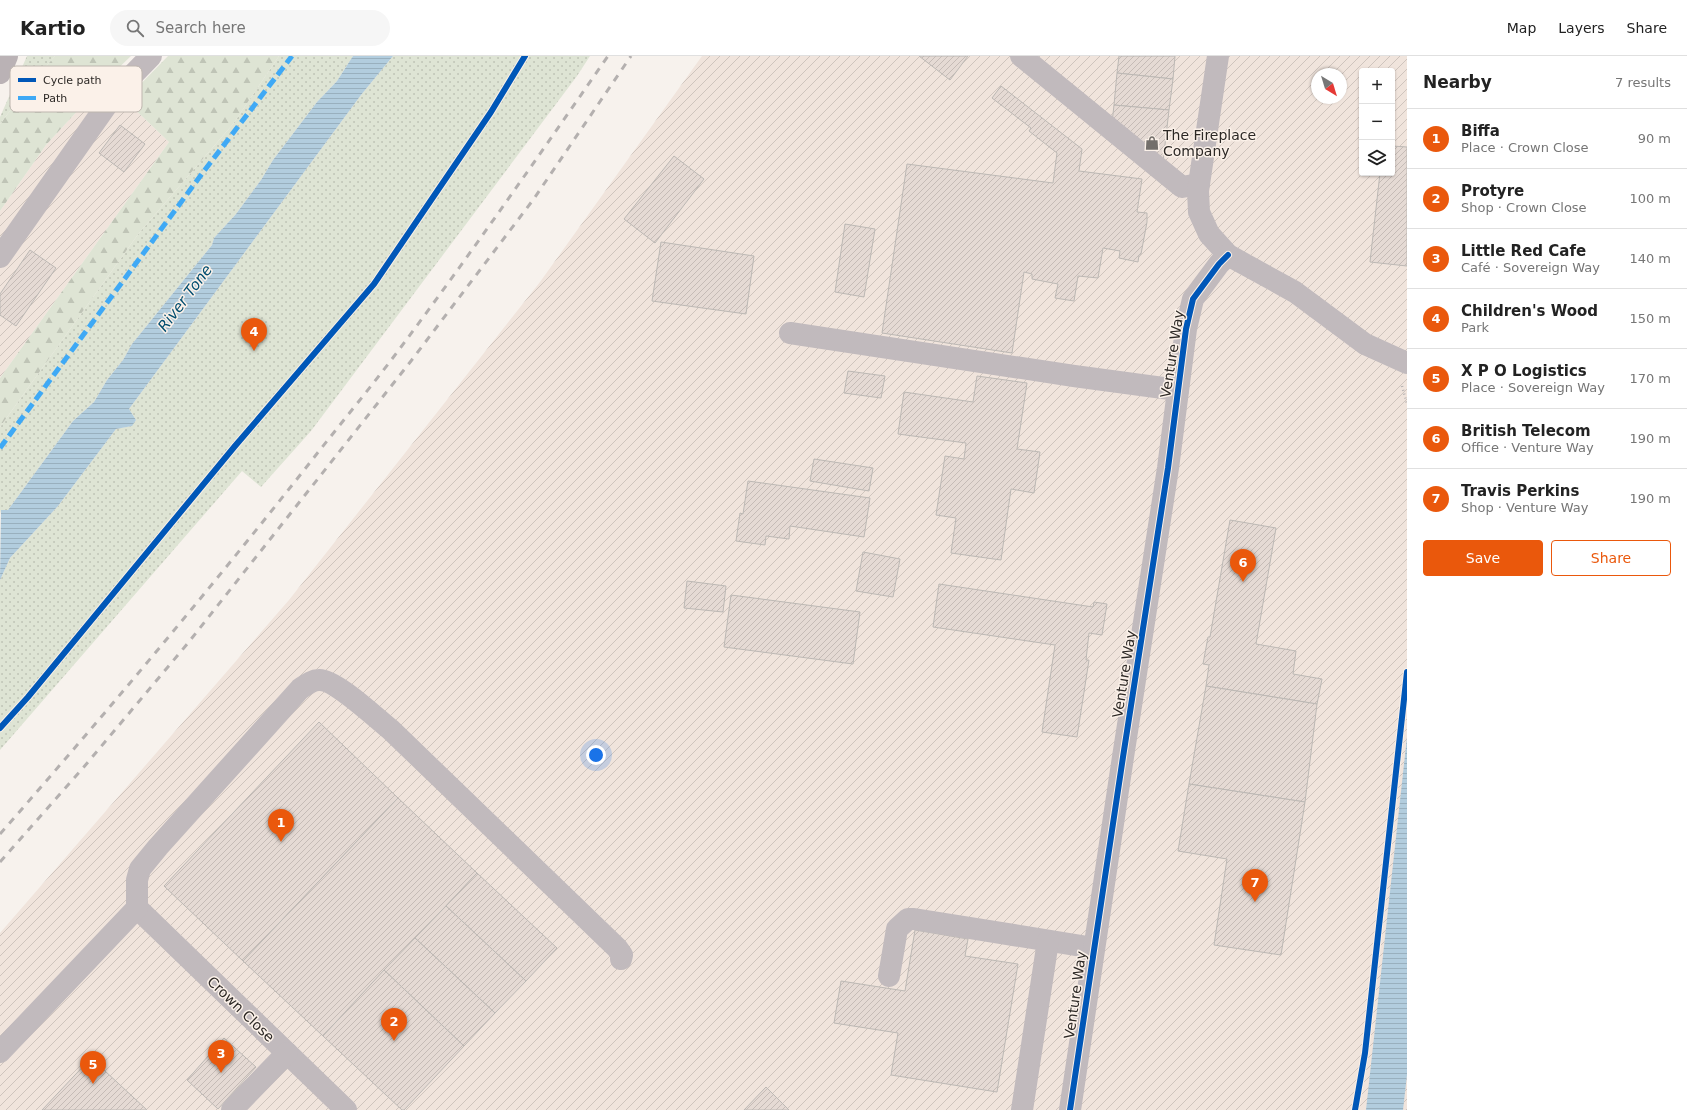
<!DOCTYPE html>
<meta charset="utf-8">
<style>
body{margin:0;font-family:"DejaVu Sans",sans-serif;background:#f6f6f6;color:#222}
.controls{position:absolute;right:12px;top:12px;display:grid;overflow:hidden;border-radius:4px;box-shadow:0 1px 3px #0004}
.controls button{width:36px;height:36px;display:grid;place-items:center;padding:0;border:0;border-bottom:1px solid #e0e0e0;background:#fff;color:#222;font:20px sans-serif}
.compass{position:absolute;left:1311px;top:12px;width:36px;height:36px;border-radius:50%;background:#fff;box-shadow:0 1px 3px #0004;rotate:142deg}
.you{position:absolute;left:596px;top:699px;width:14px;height:14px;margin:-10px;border:3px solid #fff;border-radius:50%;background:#1a73e8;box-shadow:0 0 0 6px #1a73e833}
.badge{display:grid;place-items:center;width:26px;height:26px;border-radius:50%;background:#ea580c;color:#fff;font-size:13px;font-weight:700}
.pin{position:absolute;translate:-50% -33px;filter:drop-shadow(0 1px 2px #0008)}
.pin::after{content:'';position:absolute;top:21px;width:14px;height:12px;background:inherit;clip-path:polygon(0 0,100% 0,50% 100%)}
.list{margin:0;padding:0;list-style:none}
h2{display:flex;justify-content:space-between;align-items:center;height:52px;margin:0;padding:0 16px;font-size:17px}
h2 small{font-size:13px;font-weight:400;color:#767676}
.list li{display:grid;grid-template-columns:26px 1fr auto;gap:12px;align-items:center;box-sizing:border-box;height:60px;padding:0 16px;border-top:1px solid #e0e0e0}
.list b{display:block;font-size:15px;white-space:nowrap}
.list p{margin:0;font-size:13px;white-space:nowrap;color:#767676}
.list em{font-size:13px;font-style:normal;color:#767676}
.actions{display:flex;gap:8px;padding:12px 16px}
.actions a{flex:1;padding:9px 0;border:1px solid #ea580c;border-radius:4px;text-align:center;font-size:14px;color:#ea580c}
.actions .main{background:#ea580c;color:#fff}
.icon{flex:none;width:22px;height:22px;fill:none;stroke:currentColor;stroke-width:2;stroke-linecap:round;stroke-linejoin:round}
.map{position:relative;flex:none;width:1407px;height:1054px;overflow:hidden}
header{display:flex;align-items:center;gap:24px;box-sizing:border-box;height:56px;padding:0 20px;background:#fff;border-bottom:1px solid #e0e0e0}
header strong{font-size:19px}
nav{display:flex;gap:22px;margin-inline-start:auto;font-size:14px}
.search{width:280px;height:36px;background:#f6f6f6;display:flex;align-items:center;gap:10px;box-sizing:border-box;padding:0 14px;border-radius:22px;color:#767676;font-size:15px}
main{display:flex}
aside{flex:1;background:#fff}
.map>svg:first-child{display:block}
</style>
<header>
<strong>Kartio</strong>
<div class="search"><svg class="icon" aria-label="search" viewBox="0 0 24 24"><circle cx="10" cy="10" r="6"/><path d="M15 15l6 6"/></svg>Search here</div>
<nav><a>Map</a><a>Layers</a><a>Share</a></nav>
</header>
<main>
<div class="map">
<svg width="1407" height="1054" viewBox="0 0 1407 1054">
<defs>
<pattern id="industrial-furrows" width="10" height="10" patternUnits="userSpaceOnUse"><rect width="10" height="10" fill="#f0e4dc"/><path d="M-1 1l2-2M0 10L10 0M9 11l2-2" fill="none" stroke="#cec4bd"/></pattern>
<pattern id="green-dots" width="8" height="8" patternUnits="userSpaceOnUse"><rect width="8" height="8" fill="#dee4d4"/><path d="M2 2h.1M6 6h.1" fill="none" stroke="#bfc4b6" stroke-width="1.8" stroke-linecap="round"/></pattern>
<pattern id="forest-firs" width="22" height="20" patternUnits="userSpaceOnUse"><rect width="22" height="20" fill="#dee4d4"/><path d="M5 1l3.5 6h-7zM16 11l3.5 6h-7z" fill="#bfc4b6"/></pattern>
<pattern id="water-rules" width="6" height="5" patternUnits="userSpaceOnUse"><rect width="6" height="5" fill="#b2cdde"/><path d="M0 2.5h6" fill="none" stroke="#99b0be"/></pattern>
<pattern id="building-hatch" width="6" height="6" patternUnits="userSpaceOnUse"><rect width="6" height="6" fill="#e5dad4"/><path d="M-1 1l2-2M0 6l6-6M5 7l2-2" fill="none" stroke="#c5bbb6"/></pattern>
</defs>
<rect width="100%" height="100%" fill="#f7f2ed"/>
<!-- industrial -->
<g fill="url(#industrial-furrows)" fill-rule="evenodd">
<path d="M702,0H1407V1054H0V877L289,544L540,226ZM1362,15H1392V117H1362ZM1317,18H1341V42H1317Z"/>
<path d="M105,25L169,86L0,322V155L46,89Z"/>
</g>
<!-- green -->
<g fill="url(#green-dots)">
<path d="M27,0H55L25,35L0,68V61Z"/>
<path d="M279,0H353L337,25L317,46L273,104L261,124L236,158L214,182L212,189L132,288L123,304L107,324L94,346L73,365L8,454H1L0,458V371L139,177L233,68Z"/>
<path d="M393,0H590L577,20L311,375L261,431L242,415L0,694V524L10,502L58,450L116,373L131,370L136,364L129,353L361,39Z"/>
</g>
<!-- forest -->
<g fill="url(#forest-firs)">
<path d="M55,0H131L105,25L46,89L0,155V68L25,35Z"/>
<path d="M168,0H279L233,68L139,177L0,371V322L169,86L125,44Z"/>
</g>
<!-- water -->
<g fill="url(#water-rules)">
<path d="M353,0H393L361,39L129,353L136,364L132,370L116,373L58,450L10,502L0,524L1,454H8L73,365L94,346L107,324L123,304L132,288L212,189L214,182L236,158L261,124L273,104L317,46L337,25Z"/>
<path d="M1407,681V1019L1403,1054H1366Z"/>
</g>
<!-- building -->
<g fill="url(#building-hatch)" stroke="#bcb8b4">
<path d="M919,0H968L950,24Z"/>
<path d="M1119,0H1175L1173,23L1117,17Z"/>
<path d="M1117,17L1173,23L1169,54L1114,49Z"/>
<path d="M1001,30L1082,93L1079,115L1142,123L1137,156L1147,157V166L1141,198L1139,199L1138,206L1119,202L1120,195L1103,192L1098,222L1078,220L1074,245L1055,242L1058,228L1032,223V218L1024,216L1012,297L882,277L907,108L1053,127L1057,97L1029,75L1031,72L992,42Z"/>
<path d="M1114,49L1169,54L1163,106L1112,67Z"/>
<path d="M120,69L145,88L124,116L99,97Z"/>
<path d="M1392,90L1407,91V210L1370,206L1380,117H1392Z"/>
<path d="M674,100L704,123L655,187L624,163Z"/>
<path d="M845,168L875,173L864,241L835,236Z"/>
<path d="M661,186L754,200L746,258L652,245Z"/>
<path d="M30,194L56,212L16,270L0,259V238Z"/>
<path d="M848,315L885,320L881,342L844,337Z"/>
<path d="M977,320L1027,327L1017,393L1040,396L1034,437L1011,433L1001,504L951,497L956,462L936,459L945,400L964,403L966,387L898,378L904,336L973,346Z"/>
<path d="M814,403L873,412L869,435L810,425Z"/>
<path d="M748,425L870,442L864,481L790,470L789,483L766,480L765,489L736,485L740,457L743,458Z"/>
<path d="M1230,464L1276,472L1256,588L1296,595L1293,618L1322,623L1317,648L1206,630L1209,609L1203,608L1208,581H1210Z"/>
<path d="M863,496L900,503L893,541L856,535Z"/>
<path d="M687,525L726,530L723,556L684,552Z"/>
<path d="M939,528L1093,551L1094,546L1107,548L1102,579L1089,577L1086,604H1089L1077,681L1042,676L1055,589L933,571Z"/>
<path d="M731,539L860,556L853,608L724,591Z"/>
<path d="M1206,630L1317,648L1305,746L1189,728Z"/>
<path d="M319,666L398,742L243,905L164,830Z"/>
<path d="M1189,728L1305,746L1281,899L1214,889L1227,803L1178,795Z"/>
<path d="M398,742L477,817L323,980L243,905Z"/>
<path d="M477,817L557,892L526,925L446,850Z"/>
<path d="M446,850L526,925L495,957L415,882Z"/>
<path d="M915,874L968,883L965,900L1018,908L997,1036L891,1019L898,977L834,967L841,925L905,935Z"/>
<path d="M415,882L495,957L464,990L384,914Z"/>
<path d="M384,914L464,990L404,1054H402L323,980Z"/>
<path d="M224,982L256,1011L218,1053L187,1024Z"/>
<path d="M91,1002L147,1054H42Z"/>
<path d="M766,1031L789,1054H744Z"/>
</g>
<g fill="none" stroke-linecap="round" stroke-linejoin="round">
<!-- path -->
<path stroke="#b7b3b3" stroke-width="2.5" stroke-dasharray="1 3" stroke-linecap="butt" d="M1402,330L1407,348"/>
<!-- minor -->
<g stroke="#c1babd" stroke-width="22">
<path d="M1021,0L1182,131L1199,128"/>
<path d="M1218,0L1198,135L1199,156L1209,178L1228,199L1295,236L1365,288L1407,307"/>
<path d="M0,201L116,36L151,0"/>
<path d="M790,277L1074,320L1178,334"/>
<path d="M137,852L346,1054"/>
<path d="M889,920L897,873L908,863H914L1094,892"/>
<path d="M0,996L137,852V824L140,813L158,791L300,633C306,629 312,624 319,624C335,623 377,663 391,674L617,892L622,899L621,903"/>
<path d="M232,1054L287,997"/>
<path d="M1022,1054L1048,885"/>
<path d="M1070,1054L1123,701L1168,412L1186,273L1193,243L1219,208L1228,199"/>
</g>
<!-- major -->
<path stroke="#bab2b5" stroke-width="22" d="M0,17L7,0"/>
<!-- rail -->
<g stroke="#b4b0af" stroke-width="3" stroke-dasharray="7 7" stroke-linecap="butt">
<path d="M0,778C107,656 211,532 312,404C341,367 372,330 401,291C472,196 540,98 608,0"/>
<path d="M0,806L83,712L188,587L411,305L533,144L631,0"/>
</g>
<!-- quiet -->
<path stroke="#3fa9f5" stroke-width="5" stroke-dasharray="10 5" stroke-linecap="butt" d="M0,392L204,115L292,0"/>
<defs>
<g id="cycleway">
<path d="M0,672L28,641L235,390L374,228L491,56L525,0"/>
<path d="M1070,1054L1123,701L1168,412L1186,273L1193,243L1219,208L1228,199"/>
<path d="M1355,1054L1365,997L1407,616"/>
</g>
</defs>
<!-- cycleway casing -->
<use href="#cycleway" stroke="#fbf1e9" stroke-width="8"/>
<!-- cycleway -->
<use href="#cycleway" stroke="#0057b8" stroke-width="6"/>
</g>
<!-- icons -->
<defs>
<symbol id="shop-bare" viewBox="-9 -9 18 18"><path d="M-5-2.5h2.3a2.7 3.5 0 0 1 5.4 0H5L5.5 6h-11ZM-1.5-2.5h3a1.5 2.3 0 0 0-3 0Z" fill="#736f6b" stroke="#fbf1e9" stroke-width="2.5" paint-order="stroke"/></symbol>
</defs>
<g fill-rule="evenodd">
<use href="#shop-bare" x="1142" y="77" width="20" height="20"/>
</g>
<g text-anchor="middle" stroke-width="3" stroke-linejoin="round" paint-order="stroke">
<!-- poi labels -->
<g font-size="14" fill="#2c2825" stroke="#fbf1e9" text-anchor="start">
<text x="1163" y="84">The Fireplace<tspan x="1163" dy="16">Company</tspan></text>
</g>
<!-- street labels -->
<g font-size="14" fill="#2c2825" stroke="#fbf1e9">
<text transform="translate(1172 298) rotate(-81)" y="5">Venture Way</text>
<text transform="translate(1124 618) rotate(-81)" y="5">Venture Way</text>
<text transform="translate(1075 939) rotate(-82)" y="5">Venture Way</text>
<text transform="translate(241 953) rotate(44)" y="5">Crown Close</text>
</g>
<!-- water labels -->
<g font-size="15" font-style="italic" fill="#014d70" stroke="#fbf1e9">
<text transform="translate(185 242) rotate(-53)" y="5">River Tone</text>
</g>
</g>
<!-- legend -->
<rect x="10" y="10" width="132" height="46" rx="6" fill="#fbf1e9" stroke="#bdb5ae" stroke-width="1"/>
<rect x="18" y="22" width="18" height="4" fill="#0057b8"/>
<rect x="18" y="40" width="18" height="4" fill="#3fa9f5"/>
<g font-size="11" fill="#2c2825">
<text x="43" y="28">Cycle path</text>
<text x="43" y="46">Path</text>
</g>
</svg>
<div class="controls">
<button>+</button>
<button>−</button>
<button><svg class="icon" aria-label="layers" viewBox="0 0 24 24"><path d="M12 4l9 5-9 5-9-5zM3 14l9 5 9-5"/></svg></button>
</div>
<svg class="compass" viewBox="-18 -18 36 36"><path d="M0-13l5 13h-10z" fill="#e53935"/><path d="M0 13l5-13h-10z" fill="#767676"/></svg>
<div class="you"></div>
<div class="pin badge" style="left:281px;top:786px">1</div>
<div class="pin badge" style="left:394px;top:985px">2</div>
<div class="pin badge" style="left:221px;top:1017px">3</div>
<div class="pin badge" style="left:254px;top:295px">4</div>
<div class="pin badge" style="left:93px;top:1028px">5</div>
<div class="pin badge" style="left:1243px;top:526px">6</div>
<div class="pin badge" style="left:1255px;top:846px">7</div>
</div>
<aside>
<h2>Nearby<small>7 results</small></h2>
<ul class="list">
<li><span class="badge">1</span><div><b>Biffa</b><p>Place · Crown Close</p></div><em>90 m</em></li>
<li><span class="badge">2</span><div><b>Protyre</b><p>Shop · Crown Close</p></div><em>100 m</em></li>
<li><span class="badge">3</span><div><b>Little Red Cafe</b><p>Café · Sovereign Way</p></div><em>140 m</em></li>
<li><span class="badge">4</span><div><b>Children's Wood</b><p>Park</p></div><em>150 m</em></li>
<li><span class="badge">5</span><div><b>X P O Logistics</b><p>Place · Sovereign Way</p></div><em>170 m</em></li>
<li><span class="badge">6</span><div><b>British Telecom</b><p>Office · Venture Way</p></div><em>190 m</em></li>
<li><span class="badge">7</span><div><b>Travis Perkins</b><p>Shop · Venture Way</p></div><em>190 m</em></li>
</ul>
<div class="actions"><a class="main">Save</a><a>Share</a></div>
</aside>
</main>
